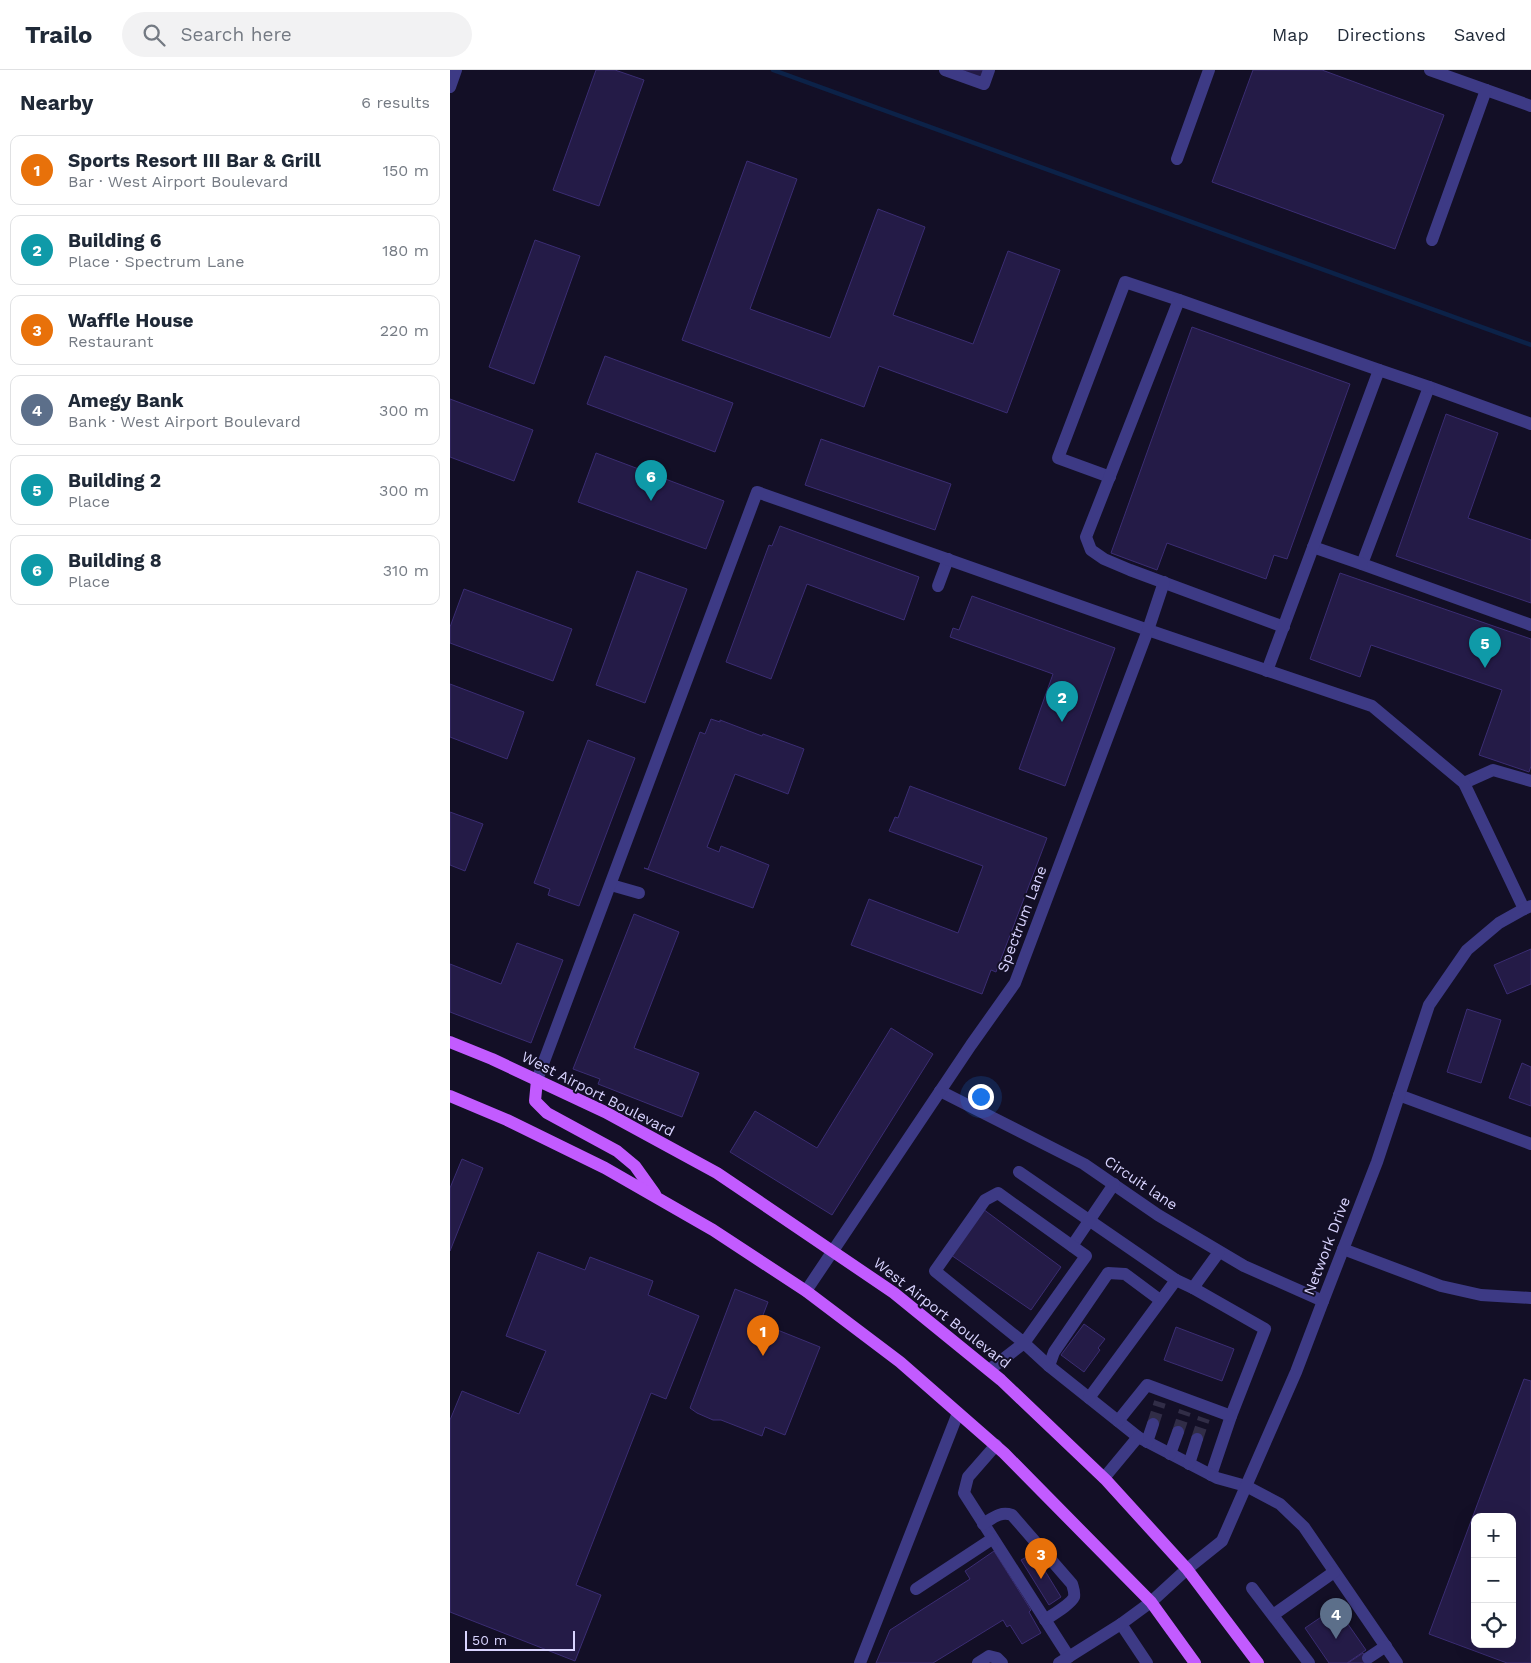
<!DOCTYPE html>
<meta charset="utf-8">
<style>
body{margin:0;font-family:"Work Sans",sans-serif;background:#f2f2f3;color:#1f2937}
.controls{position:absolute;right:15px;bottom:15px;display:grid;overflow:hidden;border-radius:10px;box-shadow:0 5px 20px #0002}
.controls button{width:45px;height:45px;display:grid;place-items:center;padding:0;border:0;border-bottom:1px solid #e0e1e3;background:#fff;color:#1f2937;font:25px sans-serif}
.scale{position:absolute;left:15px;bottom:12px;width:110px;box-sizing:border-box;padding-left:5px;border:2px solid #d9d4ff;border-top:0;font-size:14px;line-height:18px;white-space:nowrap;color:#d9d4ff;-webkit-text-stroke:4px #130f26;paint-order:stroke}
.you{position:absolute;left:530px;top:1026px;width:18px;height:18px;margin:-12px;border:4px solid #fff;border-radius:50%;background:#1a73e8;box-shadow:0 0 0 8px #1a73e833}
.badge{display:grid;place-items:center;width:32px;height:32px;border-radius:50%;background:#111827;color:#fff;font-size:16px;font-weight:700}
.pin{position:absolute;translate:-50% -41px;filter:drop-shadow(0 1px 2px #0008)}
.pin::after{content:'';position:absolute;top:26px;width:18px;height:15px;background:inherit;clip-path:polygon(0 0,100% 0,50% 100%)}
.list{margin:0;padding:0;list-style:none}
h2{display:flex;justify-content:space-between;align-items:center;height:65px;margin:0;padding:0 20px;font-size:21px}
h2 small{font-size:16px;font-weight:400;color:#747a83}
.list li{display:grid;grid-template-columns:32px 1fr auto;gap:15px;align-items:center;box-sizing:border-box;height:70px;margin:0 10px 10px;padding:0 10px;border:1px solid #e0e1e3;border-radius:10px}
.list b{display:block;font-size:19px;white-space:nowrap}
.list p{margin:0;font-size:16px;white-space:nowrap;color:#747a83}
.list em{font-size:16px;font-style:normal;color:#747a83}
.icon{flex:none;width:28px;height:28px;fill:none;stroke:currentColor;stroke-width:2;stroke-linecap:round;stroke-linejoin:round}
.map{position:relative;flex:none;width:1081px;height:1593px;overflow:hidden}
header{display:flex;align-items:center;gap:30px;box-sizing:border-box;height:70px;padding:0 25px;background:#fff;border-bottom:1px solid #e0e1e3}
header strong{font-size:24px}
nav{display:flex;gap:28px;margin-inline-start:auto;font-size:18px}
.search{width:350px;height:45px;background:#f2f2f3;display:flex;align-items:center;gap:12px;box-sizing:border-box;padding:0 18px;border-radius:28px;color:#747a83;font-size:19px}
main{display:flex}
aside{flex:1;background:#fff}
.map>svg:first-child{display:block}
</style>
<header>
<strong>Trailo</strong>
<div class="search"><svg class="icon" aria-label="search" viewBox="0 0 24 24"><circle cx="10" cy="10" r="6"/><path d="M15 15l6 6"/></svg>Search here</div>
<nav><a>Map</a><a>Directions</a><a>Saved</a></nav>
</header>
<main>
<aside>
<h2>Nearby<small>6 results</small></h2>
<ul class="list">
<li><span class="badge" style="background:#e8710a">1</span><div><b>Sports Resort III Bar &amp; Grill</b><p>Bar · West Airport Boulevard</p></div><em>150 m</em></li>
<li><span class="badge" style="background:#0f9aa8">2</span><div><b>Building 6</b><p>Place · Spectrum Lane</p></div><em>180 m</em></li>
<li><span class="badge" style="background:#e8710a">3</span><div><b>Waffle House</b><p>Restaurant</p></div><em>220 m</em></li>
<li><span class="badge" style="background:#5c6f8a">4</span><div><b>Amegy Bank</b><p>Bank · West Airport Boulevard</p></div><em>300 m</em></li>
<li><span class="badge" style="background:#0f9aa8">5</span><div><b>Building 2</b><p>Place</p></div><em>300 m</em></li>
<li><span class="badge" style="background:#0f9aa8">6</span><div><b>Building 8</b><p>Place</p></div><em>310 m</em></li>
</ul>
</aside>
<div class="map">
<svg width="1081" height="1593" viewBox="0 0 1081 1593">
<rect width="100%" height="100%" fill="#130f26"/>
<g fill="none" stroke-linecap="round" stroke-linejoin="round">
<!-- stream -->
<path stroke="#0c2248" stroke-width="4.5" d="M323,0L1081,275"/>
</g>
<!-- building -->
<g fill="#241b47" stroke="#3b2d73" fill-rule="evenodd">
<path d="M146,0H165L194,10L149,136L103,120Z"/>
<path d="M508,0H534L531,8Z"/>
<path d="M803,0H872L994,45L945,179L762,112Z"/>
<path d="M297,91L347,109L300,239L380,268L428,139L475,157L443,245L523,274L558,181L610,200L557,343L429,296L414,337L232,270Z"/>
<path d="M85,170L130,186L84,314L39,297Z"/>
<path d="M742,257L900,314L837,489L824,485L816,509L717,473L707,500L661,483Z"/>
<path d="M155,286L283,333L265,382L137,334Z"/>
<path d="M0,329L83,360L64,411L0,387Z"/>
<path d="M996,344L1048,363L1018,448L1081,470V533L946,486Z"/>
<path d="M371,369L501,414L485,460L355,415Z"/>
<path d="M146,383L274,431L256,479L128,432Z"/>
<path d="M330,456L469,507L454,550L357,514L321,609L276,592L319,475L322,476Z"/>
<path d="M187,501L237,519L195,633L146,615Z"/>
<path d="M890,503L1081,569V696L1079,702L1029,685L1052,620L921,575L910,607L860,589Z"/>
<path d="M14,519L122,559L103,611L0,573V557Z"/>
<path d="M522,526L665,578L615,716L569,699L603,604L500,567L503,558L509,560Z"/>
<path d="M0,614L74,642L57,689L0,667Z"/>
<path d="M261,649L270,652V650L312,666L313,664L354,679L338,724L285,704L257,777L269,782L271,776L319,795L303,838L194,798L198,799L250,662L255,664Z"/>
<path d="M138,670L185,688L129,836L98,825L100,819L84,813Z"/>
<path d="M460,716L597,768L546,902L541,900L532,924L401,875L419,829L508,863L533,796L439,761L445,747L448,748Z"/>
<path d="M0,742L33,754L15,801L0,795Z"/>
<path d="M184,844L229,862L184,978L249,1003L232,1047L148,1014L150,1009L123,999Z"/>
<path d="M67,873L113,890L81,973L0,942V894L51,914Z"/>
<path d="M1081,879V914L1057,924L1044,895Z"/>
<path d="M1017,939L1051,950L1031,1013L997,1002Z"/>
<path d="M441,958L483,984L382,1145L280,1082L305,1041L367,1078Z"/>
<path d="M1072,993L1081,997V1036L1059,1028Z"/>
<path d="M12,1089L33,1098L0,1181V1118Z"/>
<path d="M533,1139L611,1197L581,1240L501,1185Z"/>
<path d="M88,1182L135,1200L140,1187L203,1211L198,1225L249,1246L216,1329L201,1323L126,1515L151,1525L125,1591L0,1542V1350L12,1321L69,1344L96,1281L56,1266Z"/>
<path d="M285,1219L318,1232L310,1253L370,1277L335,1365L315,1357L312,1366L271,1350H263L247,1343L240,1338Z"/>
<path d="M634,1254L655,1269L648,1278L650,1280L634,1302L611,1285Z"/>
<path d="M726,1257L784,1279L772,1311L714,1290Z"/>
<path d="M1074,1309L1081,1311V1593H1057L979,1564ZM1025,1447H1062V1574H1025Z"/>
<path d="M544,1481L581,1540L579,1542L591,1563L572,1574L560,1555L557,1557L553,1550L483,1593H426L440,1560L520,1509L515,1501Z"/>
<path d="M584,1483L611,1527L599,1535L571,1490Z"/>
<path d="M886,1537L916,1580L897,1593H879L855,1558Z"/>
<path d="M913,1583L920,1593H898Z"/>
</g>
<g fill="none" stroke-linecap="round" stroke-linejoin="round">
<!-- minor-tunnel -->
<g stroke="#312d47" stroke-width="12" stroke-dasharray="12 6" stroke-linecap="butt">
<path d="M703,1354L710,1332"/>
<path d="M728,1362L735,1341"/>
<path d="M747,1369L754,1348"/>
</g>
<!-- minor -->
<g stroke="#3d3a85" stroke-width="12">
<path d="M495,0L534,14L539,0"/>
<path d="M980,0L1081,36"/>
<path d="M0,17L6,0"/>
<path d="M727,89L759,0"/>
<path d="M982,170L1036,20"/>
<path d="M1081,354L979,317L912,494L1081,555"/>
<path d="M660,407L608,388L675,212L729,230"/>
<path d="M863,477L912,494"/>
<path d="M488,516L498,489"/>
<path d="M834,557L680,500L654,489L641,480L636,467L729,230L929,300"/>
<path d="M817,601L929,300L979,317"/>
<path d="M1014,713L1043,700L1081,711"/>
<path d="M161,815L189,823"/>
<path d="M87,1010L307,422L698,560L922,636L1014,713L1074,839"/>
<path d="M490,1021L634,1094L708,1145L794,1196L873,1231"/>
<path d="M949,1025L1081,1074"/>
<path d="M569,1102L726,1210"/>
<path d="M622,1176L664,1114"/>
<path d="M893,1179L991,1216L1031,1225L1081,1228"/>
<path d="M743,1218L815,1259L781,1346L761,1405"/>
<path d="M356,1221L521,975L565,913L698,560L714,512"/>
<path d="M599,1296L604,1282L658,1203L675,1204L710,1230"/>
<path d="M539,1300L574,1273L636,1186L548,1123L535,1130L485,1201L574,1273L599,1296L688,1367L767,1408L796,1416L830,1434L854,1457L947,1593"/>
<path d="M639,1328L726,1210L743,1218L769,1182"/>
<path d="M668,1351L697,1315L781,1346"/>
<path d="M697,1372L703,1354"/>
<path d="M546,1375L518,1407L514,1423L619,1587"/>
<path d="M720,1384L728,1362"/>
<path d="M739,1394L747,1369"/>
<path d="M654,1408L688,1367"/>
<path d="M533,1454C543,1448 550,1441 562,1445L622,1514C623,1518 625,1522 624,1527C621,1534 602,1545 595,1550"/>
<path d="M802,1518L859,1593"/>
<path d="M466,1519L542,1469"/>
<path d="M823,1545L884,1502"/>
<path d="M671,1554L697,1593"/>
<path d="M918,1588L936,1576"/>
<path d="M410,1593L508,1343"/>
<path d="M528,1593L539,1586L547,1588L552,1593"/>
<path d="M609,1593L671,1554L701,1532L737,1499L772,1471L846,1302L873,1231L927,1092L979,935L1017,880L1049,853L1074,839L1081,836"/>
</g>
<!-- major -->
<g stroke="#c25bff" stroke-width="12">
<path d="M0,972L42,989L155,1042L267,1103L444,1223L551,1310L656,1410L737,1499L808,1593"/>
<path d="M87,1010L85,1031L97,1043L167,1081L185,1096L205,1124"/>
<path d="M0,1026L57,1050L155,1098L263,1160L356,1221L450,1292L554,1383L701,1532L745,1593"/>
</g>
</g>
<g text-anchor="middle" stroke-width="4" stroke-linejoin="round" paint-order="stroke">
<!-- street labels -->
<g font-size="15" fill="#d9d4ff" stroke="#130f26">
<text transform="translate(572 849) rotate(-69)" y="5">Spectrum Lane</text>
<text transform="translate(148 1024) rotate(27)" y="5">West Airport Boulevard</text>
<text transform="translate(691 1113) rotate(34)" y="5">Circuit lane</text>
<text transform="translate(877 1176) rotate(-69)" y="5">Network Drive</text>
<text transform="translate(492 1243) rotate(38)" y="5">West Airport Boulevard</text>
</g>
</g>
</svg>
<div class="controls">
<button>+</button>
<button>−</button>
<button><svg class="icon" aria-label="locate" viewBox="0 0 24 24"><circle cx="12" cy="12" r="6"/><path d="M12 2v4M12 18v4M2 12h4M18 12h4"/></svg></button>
</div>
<div class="scale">50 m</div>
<div class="you"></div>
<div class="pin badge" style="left:313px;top:1286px;background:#e8710a">1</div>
<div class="pin badge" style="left:612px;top:652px;background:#0f9aa8">2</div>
<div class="pin badge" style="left:591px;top:1509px;background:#e8710a">3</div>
<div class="pin badge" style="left:886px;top:1569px;background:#5c6f8a">4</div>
<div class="pin badge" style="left:1035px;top:598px;background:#0f9aa8">5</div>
<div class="pin badge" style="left:201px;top:431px;background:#0f9aa8">6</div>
</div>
</main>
